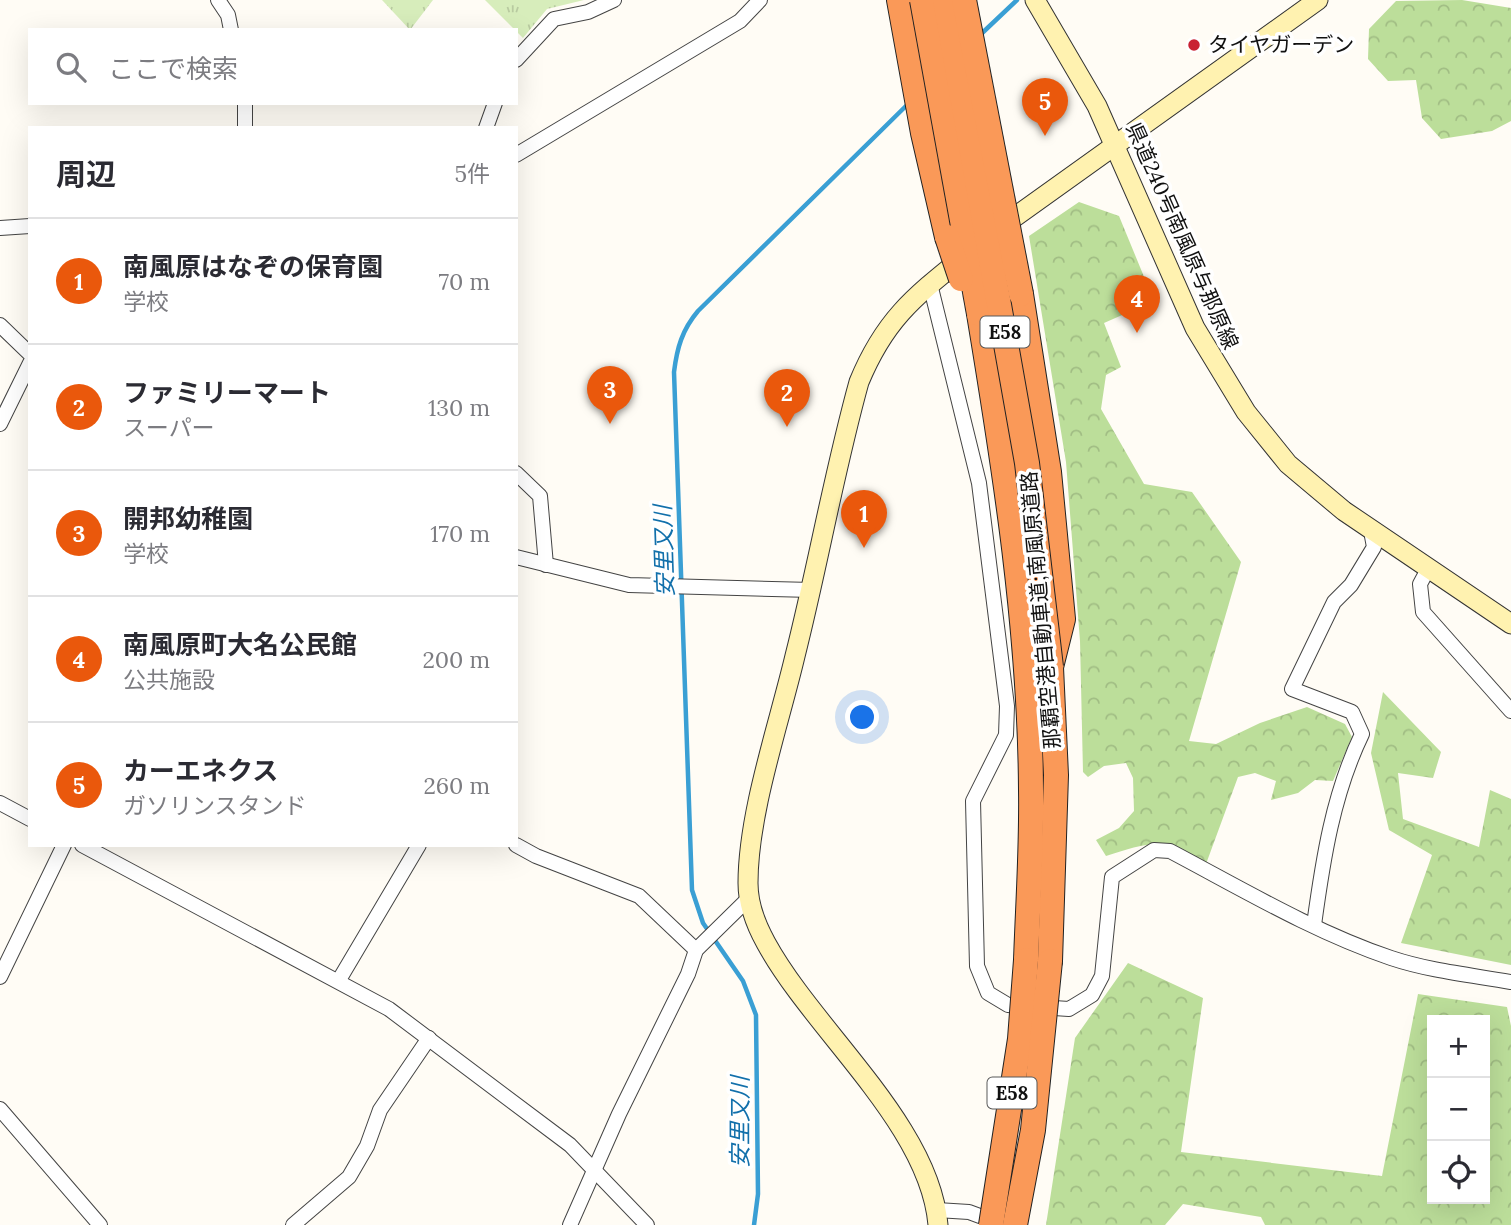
<!DOCTYPE html>
<html lang="ja">
<meta charset="utf-8">
<style>
body{margin:0;font-family:Lora,"Noto Sans JP",serif;background:#f2f2f3;color:#2b2b33}
.controls{position:absolute;right:21px;bottom:21px;display:grid;overflow:hidden;border-radius:0px;box-shadow:0 7px 28px #0002}
.controls button{width:63px;height:63px;display:grid;place-items:center;padding:0;border:0;border-bottom:2px solid #e1e1e2;background:#fff;color:#2b2b33;font:35px sans-serif}
.you{position:absolute;left:863px;top:718px;width:24px;height:24px;margin:-18px;border:5px solid #fff;border-radius:50%;background:#1a73e8;box-shadow:0 0 0 10px #1a73e833}
.badge{display:grid;place-items:center;width:46px;height:46px;border-radius:50%;background:#ea580c;color:#fff;font-size:23px;font-weight:700}
.pin{position:absolute;translate:-50% -58px;filter:drop-shadow(0 2px 4px #0008)}
.pin::after{content:'';position:absolute;top:37px;width:24px;height:21px;background:inherit;clip-path:polygon(0 0,100% 0,50% 100%)}
.list{margin:0;padding:0;list-style:none}
h2{display:flex;justify-content:space-between;align-items:center;height:91px;margin:0;padding:0 28px;font-size:30px}
h2 small{font-size:23px;font-weight:400;color:#7c7c81}
.list li{display:grid;grid-template-columns:46px 1fr auto;gap:21px;align-items:center;box-sizing:border-box;height:126px;padding:0 28px;border-top:2px solid #e1e1e2}
.list b{display:block;font-size:26px;white-space:nowrap}
.list p{margin:0;font-size:23px;white-space:nowrap;color:#7c7c81}
.list em{font-size:23px;font-style:normal;color:#7c7c81}
.icon{flex:none;width:38px;height:38px;fill:none;stroke:currentColor;stroke-width:2;stroke-linecap:round;stroke-linejoin:round}
.map{position:relative;flex:none;width:1511px;height:1225px;overflow:hidden}
.search{position:absolute;background:#fff;box-shadow:0 7px 28px #0002;left:28px;top:28px;width:490px;height:77px;display:flex;align-items:center;gap:18px;box-sizing:border-box;padding:0 24px;border-radius:0px;color:#7c7c81;font-size:26px}
.panel{position:absolute;background:#fff;box-shadow:0 7px 28px #0002;left:28px;top:126px;width:490px;height:721px;border-radius:0px}
.map>svg:first-child{display:block}
</style>
<div class="map">
<svg width="1511" height="1225" viewBox="0 0 1511 1225">
<defs>
<pattern id="forest-crowns" width="20" height="18" patternUnits="userSpaceOnUse" patternTransform="scale(1.75)"><rect width="20" height="18" fill="#bcde9a"/><path d="M2 6a3 3 0 1 1 6 0M12 15a3 3 0 1 1 6 0" fill="none" stroke="#a1bd84"/></pattern>
<pattern id="park-tufts" width="24" height="20" patternUnits="userSpaceOnUse" patternTransform="scale(1.75)"><rect width="24" height="20" fill="#d7edbb"/><path d="M3 7l-1-3M5 7V3M7 7l1-3M15 17l-1-3M17 17v-4M19 17l1-3" fill="none" stroke="#b8caa0"/></pattern>
</defs>
<rect width="100%" height="100%" fill="#fffcf5"/>
<!-- forest -->
<g fill="url(#forest-crowns)" fill-rule="evenodd">
<path d="M1462,0L1511,8V121L1492,131L1441,139L1422,118L1416,80L1388,81L1368,59L1369,29L1396,1Z"/>
<path d="M1079,202L1119,216L1154,301L1104,323L1121,367L1106,375L1101,409L1144,484L1192,492L1241,562L1189,741L1216,744L1260,723L1307,707L1345,724L1352,737L1333,781L1315,780L1298,793L1271,800L1276,781L1255,773L1238,777L1206,864C1162,838 1153,841 1106,856L1096,840L1119,828L1134,811L1133,778L1126,763L1104,766L1088,777L1083,772L1080,641L1066,462L1029,236Z"/>
<path d="M1383,692L1441,752L1433,778L1398,773L1403,819L1479,847L1490,790L1511,799V965L1401,943L1432,855L1389,830L1371,753Z"/>
<path d="M1128,963L1203,998L1181,1152L1382,1176L1418,994L1507,1007L1511,1026V1225H1265L1261,1217L1183,1204L1165,1225H1046L1075,1038ZM1485,1020V1199H1432V1020Z"/>
</g>
<!-- park -->
<g fill="url(#park-tufts)">
<path d="M382,0H433L410,30Z"/>
<path d="M485,0H584L547,9L523,38Z"/>
</g>
<g fill="none" stroke-linecap="round" stroke-linejoin="round">
<!-- stream -->
<g stroke="#3a9fd4" stroke-width="4.5">
<path d="M979,36L1017,0"/>
<path d="M754,1225L758,1194L756,1015L743,981L703,923L692,890L674,372C677,348 682,330 698,311L909,103"/>
</g>
<defs>
<g id="street">
<path d="M218,0L228,15L231,30"/>
<path d="M516,60L554,19L588,12L614,0"/>
<path d="M245,103V128"/>
<path d="M486,128L495,103"/>
<path d="M516,155L740,21L760,0"/>
<path d="M0,228L30,226"/>
<path d="M930,284L979,483L1007,706L1006,735L973,801L977,966L988,993L1008,1005L1069,1009L1092,995L1102,976L1112,877L1154,850L1170,851C1242,889 1314,932 1391,958C1430,971 1471,975 1511,982"/>
<path d="M0,325L30,354"/>
<path d="M0,424L30,363"/>
<path d="M516,473L540,496L546,565"/>
<path d="M516,557L629,585L812,590"/>
<path d="M1427,571L1420,584L1423,612L1511,711"/>
<path d="M0,803L30,819"/>
<path d="M82,845L389,1009L570,1145L647,1225"/>
<path d="M516,845L536,856L639,896L696,950"/>
<path d="M1314,925C1323,859 1333,794 1362,734L1352,712L1292,689L1334,602L1351,585L1374,547L1371,531"/>
<path d="M0,977L64,845"/>
<path d="M339,980L419,845"/>
<path d="M0,1109L100,1225"/>
<path d="M937,1210L969,1212L996,1222"/>
<path d="M293,1225L349,1177L367,1146L380,1110L429,1038"/>
<path d="M570,1225L619,1114L688,974L696,950L749,898"/>
</g>
<g id="secondary">
<path d="M1035,0L1097,106L1195,328L1246,412L1288,464L1344,511L1511,624"/>
<path d="M998,229L1318,0"/>
<path d="M938,1225C930,1125 814,1031 766,943C756,925 748,905 748,883C748,813 779,724 795,656C818,565 834,472 859,382C885,319 914,297 966,255"/>
</g>
<g id="highway">
<path d="M899,0L923,133L947,237"/>
<path d="M1021,294L1049,472L1063,619L1051,667L1056,775L1050,961"/>
<path d="M979,314C1005,471 1030,630 1031,790C1032,846 1028,904 1026,960"/>
</g>
</defs>
<!-- street casing -->
<use href="#street" stroke="#444" stroke-width="16"/>
<!-- secondary casing -->
<use href="#secondary" stroke="#333" stroke-width="21"/>
<!-- highway casing -->
<use href="#highway" stroke="#222" stroke-width="26"/>
<!-- street -->
<use href="#street" stroke="#fff" stroke-width="14"/>
<!-- secondary -->
<use href="#secondary" stroke="#fff2b0" stroke-width="19"/>
<!-- highway -->
<use href="#highway" stroke="#fa9958" stroke-width="24"/>
<defs>
<g id="highway-bridge">
<path d="M922,0L979,314"/>
<path d="M945,0L1027,463L1051,667"/>
<path d="M964,0L1021,294"/>
<path d="M947,237L961,279"/>
<path d="M991,1225L1020,1039L1026,960"/>
<path d="M1015,1225L1033,1130L1050,961"/>
</g>
</defs>
<!-- highway-bridge casing -->
<use href="#highway-bridge" stroke="#222" stroke-width="26" stroke-linecap="butt"/>
<!-- highway-bridge -->
<use href="#highway-bridge" stroke="#fa9958" stroke-width="24"/>
</g>
<!-- markers -->
<circle fill="#c92132" stroke="#fff" stroke-width="2.5" cx="1194" cy="45" r="7"/>
<g text-anchor="middle" stroke-width="7" stroke-linejoin="round" paint-order="stroke">
<!-- shield labels -->
<g fill="#fff" stroke="#585858" stroke-width="2">
<rect x="980.5" y="316.5" width="49" height="31" rx="5"/>
<rect x="987.5" y="1077.5" width="49" height="31" rx="5"/>
</g>
<g font-size="19" font-weight="bold" fill="#111">
<text x="1005" y="339">E58</text>
<text x="1012" y="1100">E58</text>
</g>
<!-- poi labels -->
<g font-size="21" fill="#111" stroke="#fff" text-anchor="start">
<text x="1208" y="52">タイヤガーデン</text>
</g>
<!-- street labels -->
<g font-size="21" fill="#111" stroke="#fff">
<text transform="translate(1182 236) rotate(66)" y="7">県道240号南風原与那原線</text>
<text transform="translate(1041 610) rotate(-95)" y="7">那覇空港自動車道;南風原道路</text>
</g>
<!-- water labels -->
<g font-size="23" font-style="italic" fill="#1270ab" stroke="#fff">
<text transform="translate(664 551) rotate(-92)" y="8">安里又川</text>
<text transform="translate(740 1122) rotate(-90)" y="8">安里又川</text>
</g>
</g>
</svg>
<div class="controls">
<button>+</button>
<button>−</button>
<button><svg class="icon" aria-label="locate" viewBox="0 0 24 24"><circle cx="12" cy="12" r="6"/><path d="M12 2v4M12 18v4M2 12h4M18 12h4"/></svg></button>
</div>
<div class="you"></div>
<div class="pin badge" style="left:864px;top:548px">1</div>
<div class="pin badge" style="left:787px;top:427px">2</div>
<div class="pin badge" style="left:610px;top:424px">3</div>
<div class="pin badge" style="left:1137px;top:333px">4</div>
<div class="pin badge" style="left:1045px;top:136px">5</div>
<div class="search"><svg class="icon" aria-label="search" viewBox="0 0 24 24"><circle cx="10" cy="10" r="6"/><path d="M15 15l6 6"/></svg>ここで検索</div>
<section class="panel">
<h2>周辺<small>5件</small></h2>
<ul class="list">
<li><span class="badge">1</span><div><b>南風原はなぞの保育園</b><p>学校</p></div><em>70 m</em></li>
<li><span class="badge">2</span><div><b>ファミリーマート</b><p>スーパー</p></div><em>130 m</em></li>
<li><span class="badge">3</span><div><b>開邦幼稚園</b><p>学校</p></div><em>170 m</em></li>
<li><span class="badge">4</span><div><b>南風原町大名公民館</b><p>公共施設</p></div><em>200 m</em></li>
<li><span class="badge">5</span><div><b>カーエネクス</b><p>ガソリンスタンド</p></div><em>260 m</em></li>
</ul>
</section>
</div>
